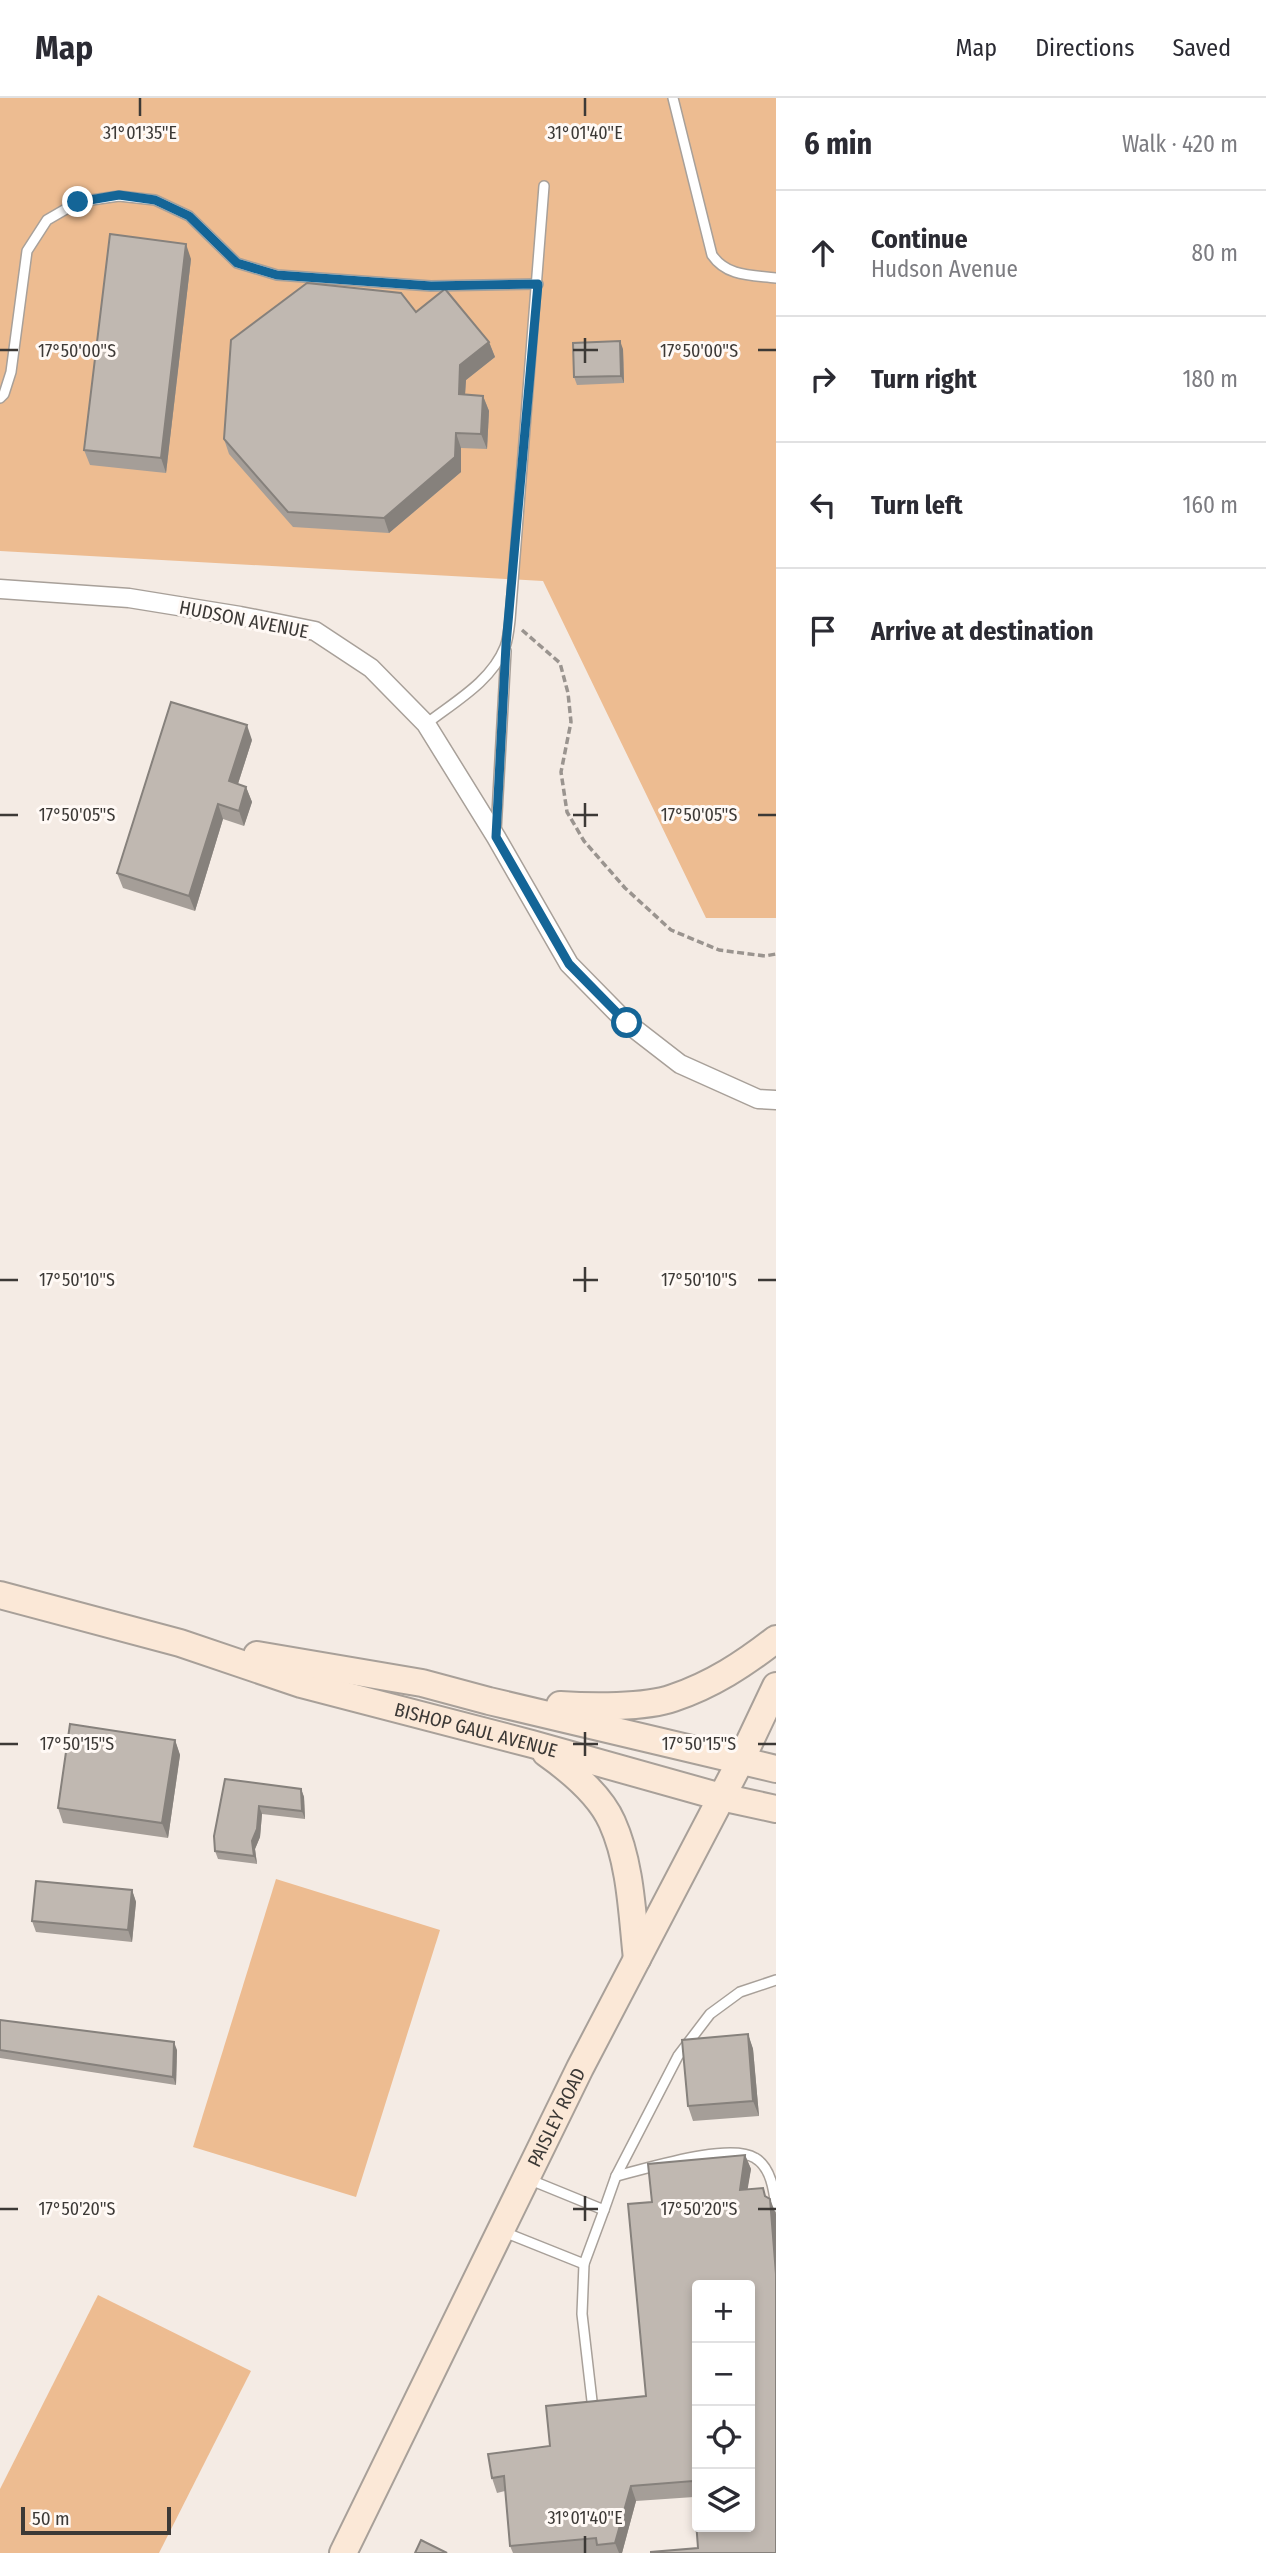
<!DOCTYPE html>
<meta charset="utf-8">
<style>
body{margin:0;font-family:"Fira Sans Condensed",sans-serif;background:#f7f7f7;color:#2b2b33}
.controls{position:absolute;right:21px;bottom:21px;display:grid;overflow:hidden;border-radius:7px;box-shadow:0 4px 10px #0003}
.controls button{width:63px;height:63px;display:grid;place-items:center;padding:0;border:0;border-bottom:2px solid #e1e1e2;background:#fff;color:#2b2b33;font:35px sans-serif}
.scale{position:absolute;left:21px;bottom:18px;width:150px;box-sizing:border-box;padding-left:7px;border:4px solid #3c3936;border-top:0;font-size:19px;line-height:24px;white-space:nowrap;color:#3c3936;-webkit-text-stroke:5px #fff9f5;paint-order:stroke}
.stop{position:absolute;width:21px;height:21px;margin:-16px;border:5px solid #146597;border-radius:50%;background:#fff}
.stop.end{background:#146597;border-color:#fff;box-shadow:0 2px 7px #0008}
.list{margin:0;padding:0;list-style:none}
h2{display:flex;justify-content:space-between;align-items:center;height:91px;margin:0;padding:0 28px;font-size:30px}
h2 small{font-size:23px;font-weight:400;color:#7c7c81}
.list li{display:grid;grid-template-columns:46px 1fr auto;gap:21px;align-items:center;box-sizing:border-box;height:126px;padding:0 28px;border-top:2px solid #e1e1e2}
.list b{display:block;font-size:26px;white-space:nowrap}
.list p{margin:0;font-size:23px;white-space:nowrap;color:#7c7c81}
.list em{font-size:23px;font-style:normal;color:#7c7c81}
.icon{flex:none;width:38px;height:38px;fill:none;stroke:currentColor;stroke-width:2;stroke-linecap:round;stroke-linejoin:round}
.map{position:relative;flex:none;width:776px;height:2455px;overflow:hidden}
header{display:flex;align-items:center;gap:42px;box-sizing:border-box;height:98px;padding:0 35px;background:#fff;border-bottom:2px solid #e1e1e2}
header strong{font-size:33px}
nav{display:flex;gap:38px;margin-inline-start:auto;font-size:24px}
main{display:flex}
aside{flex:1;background:#fff}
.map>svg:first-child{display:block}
</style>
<header>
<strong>Map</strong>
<nav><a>Map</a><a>Directions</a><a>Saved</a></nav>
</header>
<main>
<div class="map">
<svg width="776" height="2455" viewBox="0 0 776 2455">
<rect width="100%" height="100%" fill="#f4ebe4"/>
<!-- green -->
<g fill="#edbc91">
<path d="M0,0H776V820H706L543,483L0,453Z"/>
<path d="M276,1781L440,1832L356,2099L193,2049Z"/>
<path d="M98,2197L251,2273L159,2455H0V2391Z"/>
</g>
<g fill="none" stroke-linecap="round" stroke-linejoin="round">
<defs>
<g id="lane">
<path d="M673,0L712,157C727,179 752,177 776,180"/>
<path d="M0,300L4,296L11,274L27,153L47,122L78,104L119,98L155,102L189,118L237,165L277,177L431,188L538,186"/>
<path d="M426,626C454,604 491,584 505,549C508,541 509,531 510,522L544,88"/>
<path d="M496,734L506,553"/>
<path d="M616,2078C646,2071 729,2044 755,2060C771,2069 774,2093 776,2109"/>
<path d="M528,2081L604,2112L616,2078L678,1958L710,1916L740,1894L776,1882"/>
<path d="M504,2134L584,2166"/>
<path d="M592,2303L582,2216L584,2166L604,2112"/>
</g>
<path id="street" d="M0,491L129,500L240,518L315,533L371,570L426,626L496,739L569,866L627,925L680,966L758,1001L776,1002"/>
<g id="secondary">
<path id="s1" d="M0,1497L180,1545L301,1586L532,1646L721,1699L776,1711"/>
<path d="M257,1557L422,1585L489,1603L776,1671"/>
<path d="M560,1607C590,1609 645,1610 673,1600C712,1587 744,1566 776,1541"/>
<path d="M546,1655C570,1672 600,1697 612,1724C631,1766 632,1816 637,1861"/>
<path id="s2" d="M343,2455L580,1970L741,1662L776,1588"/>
</g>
</defs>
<!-- lane casing -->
<use href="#lane" stroke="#a8a099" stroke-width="12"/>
<!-- street casing -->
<use href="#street" stroke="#a8a099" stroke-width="21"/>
<!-- secondary casing -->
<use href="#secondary" stroke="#a8a099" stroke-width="30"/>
<!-- path -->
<path stroke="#9a948f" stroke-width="3.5" stroke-dasharray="7 3.5" stroke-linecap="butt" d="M522,532L560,565L568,595L571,624L561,674L567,714L584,743L625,790L671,832L719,852L765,858L776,856"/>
<!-- lane -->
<use href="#lane" stroke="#fff" stroke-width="9"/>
<!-- street -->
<use href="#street" stroke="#fff" stroke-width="18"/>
<!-- secondary -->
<use href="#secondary" stroke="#fbe8d7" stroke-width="26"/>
</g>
<!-- wall -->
<g fill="#a59e98">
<path d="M191,161L166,375L90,367L84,352Z"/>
<path d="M416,214L489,244L495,259L466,282L465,297L483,298L489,313L487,351L461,350V374L389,435L293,429L229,356L224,341Z"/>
<path d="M623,251L624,285L577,287L574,279Z"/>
<path d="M252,642L238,686L246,689L252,704L244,728L223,721L195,813L123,790L117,775Z"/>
<path d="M175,1642L180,1657L168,1740L63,1725L58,1710Z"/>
<path d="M225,1681L301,1691L304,1699L305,1721L262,1716L260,1739L255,1751L257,1766L218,1761L215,1753Z"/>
<path d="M132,1792L136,1804L132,1844L36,1834L32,1823Z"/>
<path d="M0,1922L177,1952L176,1987L0,1960Z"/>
<path d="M748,1936L753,1951L759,2018L693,2023L688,2008Z"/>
<path d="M745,2057L751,2071L747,2091L766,2099L776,2116V2455L698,2450L694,2399L636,2403L622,2455H513L510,2448L505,2393L497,2395L492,2380L550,2348L646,2298L652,2104Z"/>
</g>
<!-- shaded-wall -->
<g fill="#86817c">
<path d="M186,146L191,161L166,375L161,360Z"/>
<path d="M620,243L623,251L624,285L621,278Z"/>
<path d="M489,244L495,259L466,282L464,311L459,296L460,267Z"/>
<path d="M483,298L489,313L487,351L481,336Z"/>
<path d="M456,335L461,350V374L389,435L384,420Z"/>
<path d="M247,627L252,642L234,698L229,683Z"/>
<path d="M246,689L252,704L244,728L239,713Z"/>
<path d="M218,706L223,721L195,813L189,798Z"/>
<path d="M175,1642L180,1657L168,1740L162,1725Z"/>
<path d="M301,1691L304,1699L305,1721L302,1713Z"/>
<path d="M259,1708L262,1716L260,1739L255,1751L257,1766L254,1758L252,1743Z"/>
<path d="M132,1792L136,1804L132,1844L128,1832Z"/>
<path d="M748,1936L753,1951L759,2018L753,2003Z"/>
<path d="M174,1944L177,1952L176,1987L173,1979Z"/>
<path d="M745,2057L751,2071L745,2107L740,2092Z"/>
<path d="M770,2101L776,2116V2176Z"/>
<path d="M631,2388L636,2403L622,2455H619L615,2445Z"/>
</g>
<!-- building -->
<g fill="#c0b8b1" stroke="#86817c" stroke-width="2" fill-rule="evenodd">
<path d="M110,136L186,146L161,360L84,352Z"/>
<path d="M307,185L401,195L416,214L445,191L489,244L460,267L459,296L483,298L481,336L456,335L455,359L384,420L288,414L224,341L231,242Z"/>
<path d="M620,243L621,278L574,279L573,245Z"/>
<path d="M171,604L247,627L229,683L246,689L239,713L218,706L189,798L117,775Z"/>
<path d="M70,1626L175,1642L162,1725L58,1710Z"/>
<path d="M225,1681L301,1691L302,1713L259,1708L257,1731L252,1743L254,1758L215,1753L214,1738Z"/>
<path d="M36,1783L132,1792L128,1832L32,1823Z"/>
<path d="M0,1922L174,1944L173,1979L0,1952Z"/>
<path d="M748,1936L753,2003L688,2008L682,1942Z"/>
<path d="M745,2057L740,2092L763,2090L765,2098L770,2101L776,2176V2455H651V2454L698,2450L693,2383L631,2388L615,2445L597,2447L596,2440L510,2448L504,2378L492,2380L488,2356L550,2348L546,2308L646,2298L628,2106L652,2104L648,2066ZM697,2187H750V2429H697Z"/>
<path d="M421,2442L447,2455H415Z"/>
</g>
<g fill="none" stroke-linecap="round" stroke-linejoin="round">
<!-- route -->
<path stroke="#146597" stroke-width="9" d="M78,104L119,97L155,102L189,118L237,165L277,177L431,188L538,186L506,547L496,739L569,866L627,925"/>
</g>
<!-- ticks -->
<path fill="none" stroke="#3c3936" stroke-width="2.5" d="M140,0V18M585,0V18M585,240V265M0,252H18M573,252H598M758,252H776M585,705V729M0,717H18M573,717H598M758,717H776M585,1169V1194M0,1182H18M573,1182H598M758,1182H776M585,1634V1658M0,1646H18M573,1646H598M758,1646H776M585,2098V2123M0,2111H18M573,2111H598M758,2111H776M585,2438V2455"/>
<g text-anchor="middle" stroke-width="6" stroke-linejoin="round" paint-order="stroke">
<!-- street labels -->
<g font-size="19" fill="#3c3936" stroke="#fff9f5">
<text transform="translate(244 521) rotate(11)" y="7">HUDSON AVENUE</text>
<text dy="7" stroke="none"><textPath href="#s1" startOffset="495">BISHOP GAUL AVENUE</textPath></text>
<text dy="7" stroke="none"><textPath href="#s2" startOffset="485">PAISLEY ROAD</textPath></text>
</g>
</g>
<g font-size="18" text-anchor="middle" fill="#3c3936" stroke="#fff9f5" stroke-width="6" stroke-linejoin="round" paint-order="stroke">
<text x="140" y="41">31°01'35"E</text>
<text x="585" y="41">31°01'40"E</text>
<text x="77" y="259">17°50'00"S</text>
<text x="699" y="259">17°50'00"S</text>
<text x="77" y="723">17°50'05"S</text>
<text x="699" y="723">17°50'05"S</text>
<text x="77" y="1188">17°50'10"S</text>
<text x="699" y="1188">17°50'10"S</text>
<text x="77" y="1652">17°50'15"S</text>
<text x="699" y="1652">17°50'15"S</text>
<text x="77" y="2117">17°50'20"S</text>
<text x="699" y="2117">17°50'20"S</text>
<text x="585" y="2426">31°01'40"E</text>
</g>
</svg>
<div class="controls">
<button>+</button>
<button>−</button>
<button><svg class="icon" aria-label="locate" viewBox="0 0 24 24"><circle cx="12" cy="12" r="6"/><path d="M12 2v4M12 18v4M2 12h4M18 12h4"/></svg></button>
<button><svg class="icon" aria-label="layers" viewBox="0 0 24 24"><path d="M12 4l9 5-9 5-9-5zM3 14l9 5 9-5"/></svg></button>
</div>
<div class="scale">50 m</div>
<div class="stop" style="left:627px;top:925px"></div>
<div class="stop end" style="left:78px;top:104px"></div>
</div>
<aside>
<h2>6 min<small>Walk · 420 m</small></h2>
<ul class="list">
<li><svg class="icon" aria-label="ahead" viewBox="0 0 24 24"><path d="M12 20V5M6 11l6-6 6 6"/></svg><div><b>Continue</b><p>Hudson Avenue</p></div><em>80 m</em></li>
<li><svg class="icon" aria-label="right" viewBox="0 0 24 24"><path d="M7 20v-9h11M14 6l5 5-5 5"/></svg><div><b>Turn right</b></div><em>180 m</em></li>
<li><svg class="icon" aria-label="left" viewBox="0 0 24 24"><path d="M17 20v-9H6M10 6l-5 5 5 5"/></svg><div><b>Turn left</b></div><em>160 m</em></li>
<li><svg class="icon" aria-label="arrive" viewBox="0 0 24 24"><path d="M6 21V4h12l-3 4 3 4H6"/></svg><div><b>Arrive at destination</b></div></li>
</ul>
</aside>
</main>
